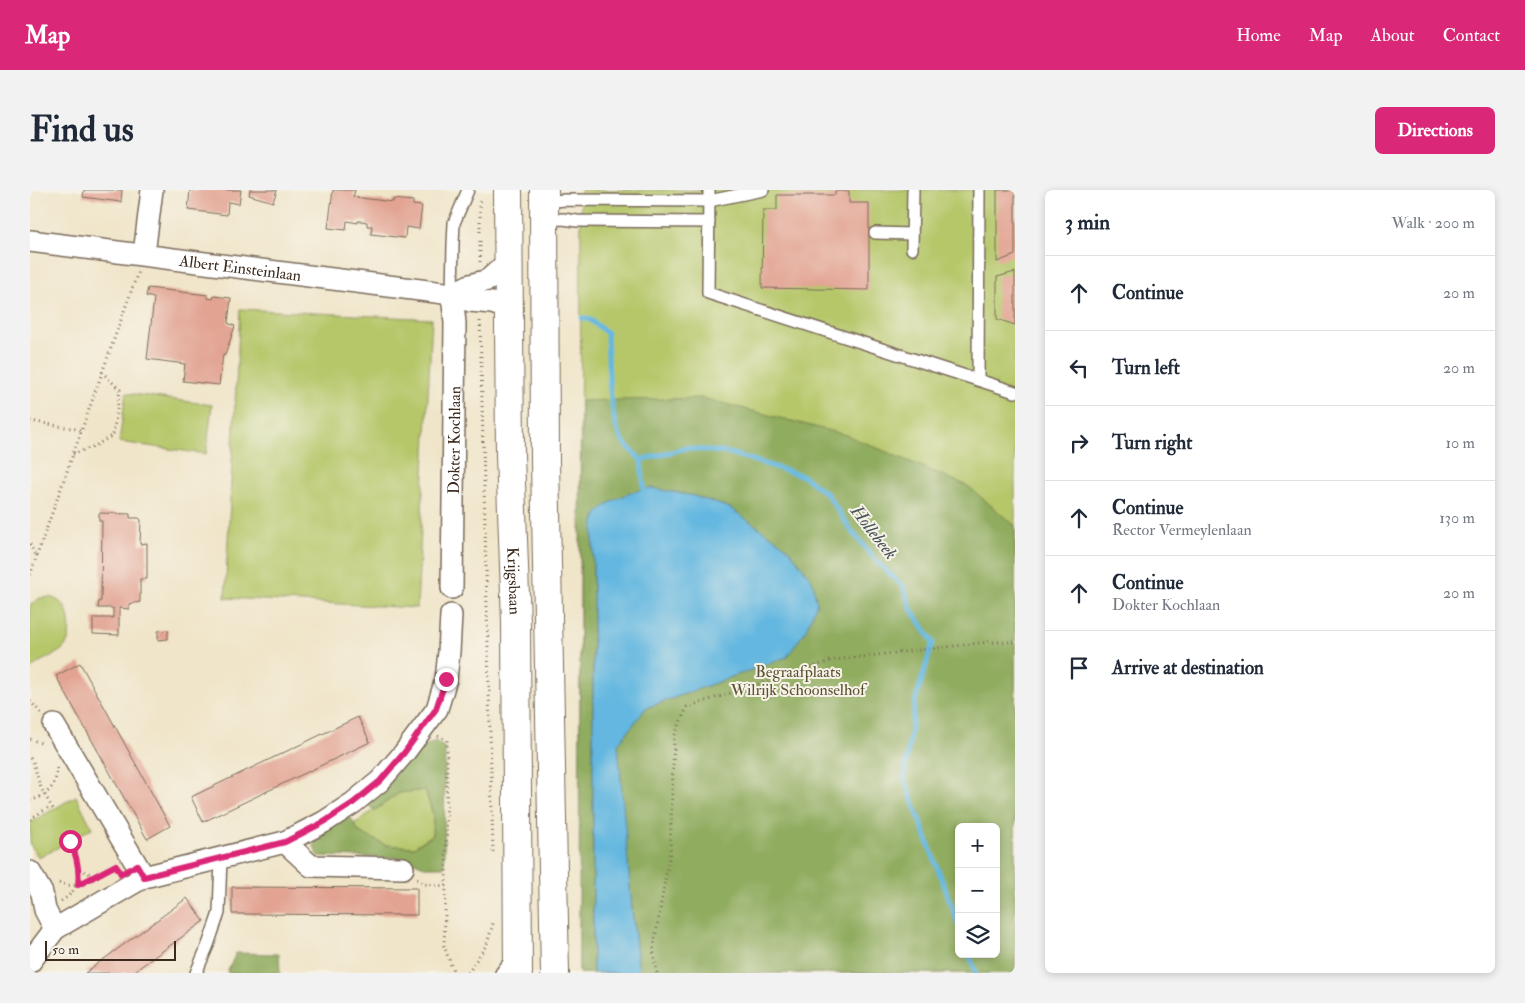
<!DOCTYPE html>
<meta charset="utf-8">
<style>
body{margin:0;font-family:"IM FELL Double Pica",serif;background:#f2f2f3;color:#1f2937}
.controls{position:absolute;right:15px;bottom:15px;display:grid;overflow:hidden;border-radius:8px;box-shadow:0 2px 8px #0003}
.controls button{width:45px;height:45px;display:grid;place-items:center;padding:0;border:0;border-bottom:1px solid #e0e1e3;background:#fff;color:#1f2937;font:25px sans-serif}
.scale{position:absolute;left:15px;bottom:12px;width:131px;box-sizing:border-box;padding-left:5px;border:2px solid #3b2a1e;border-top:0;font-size:14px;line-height:18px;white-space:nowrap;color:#3b2a1e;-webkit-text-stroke:4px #f7f3e8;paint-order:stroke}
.stop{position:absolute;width:15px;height:15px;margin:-11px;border:4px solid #db2777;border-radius:50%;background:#fff}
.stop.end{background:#db2777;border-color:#fff;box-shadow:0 1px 5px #0008}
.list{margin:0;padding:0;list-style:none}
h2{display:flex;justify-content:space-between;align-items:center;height:65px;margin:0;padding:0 20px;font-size:21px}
h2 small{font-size:16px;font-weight:400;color:#747a83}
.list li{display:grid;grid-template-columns:32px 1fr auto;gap:15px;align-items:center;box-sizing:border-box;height:75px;padding:0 20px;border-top:1px solid #e0e1e3}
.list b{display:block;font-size:19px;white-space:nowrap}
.list p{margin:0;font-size:16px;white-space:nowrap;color:#747a83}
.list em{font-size:16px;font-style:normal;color:#747a83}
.icon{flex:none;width:28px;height:28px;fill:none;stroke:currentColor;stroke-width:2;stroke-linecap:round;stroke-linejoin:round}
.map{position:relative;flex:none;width:985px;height:783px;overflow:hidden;border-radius:8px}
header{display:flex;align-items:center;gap:30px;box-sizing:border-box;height:70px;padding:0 25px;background:#db2777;color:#fff}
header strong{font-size:24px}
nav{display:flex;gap:28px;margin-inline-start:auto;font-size:18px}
.intro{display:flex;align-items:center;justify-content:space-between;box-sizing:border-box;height:120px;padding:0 30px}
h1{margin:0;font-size:35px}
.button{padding:12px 22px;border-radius:8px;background:#db2777;color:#fff;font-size:18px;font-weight:700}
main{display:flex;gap:30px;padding:0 30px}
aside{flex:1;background:#fff;border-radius:8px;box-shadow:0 2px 8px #0003}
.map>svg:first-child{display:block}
</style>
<header>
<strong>Map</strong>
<nav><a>Home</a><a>Map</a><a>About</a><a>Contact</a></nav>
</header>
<div class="intro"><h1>Find us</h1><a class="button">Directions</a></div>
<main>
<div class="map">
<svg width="985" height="783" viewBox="0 0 985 783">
<rect width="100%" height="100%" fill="#f7f3e8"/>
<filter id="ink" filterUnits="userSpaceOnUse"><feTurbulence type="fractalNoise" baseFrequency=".02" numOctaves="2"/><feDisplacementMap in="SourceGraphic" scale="10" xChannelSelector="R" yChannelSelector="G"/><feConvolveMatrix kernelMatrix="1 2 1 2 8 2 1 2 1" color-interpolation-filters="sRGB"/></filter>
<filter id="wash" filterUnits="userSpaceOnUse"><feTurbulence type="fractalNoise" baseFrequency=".0096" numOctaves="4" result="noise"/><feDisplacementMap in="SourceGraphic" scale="20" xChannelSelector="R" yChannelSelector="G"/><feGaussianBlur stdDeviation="1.12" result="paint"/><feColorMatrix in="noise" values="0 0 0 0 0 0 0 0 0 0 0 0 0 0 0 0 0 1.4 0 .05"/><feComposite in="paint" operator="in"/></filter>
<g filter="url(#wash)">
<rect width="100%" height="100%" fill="#f0e5c9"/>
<!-- green -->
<g fill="#b6c76a" stroke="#787844" fill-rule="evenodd">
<path d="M551,0H985V783H549ZM929,637H966V764H929Z"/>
<path d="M210,119L402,129L387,418L195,408Z"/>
<path d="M96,203L182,215L176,264L89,252Z"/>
<path d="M21,407C32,412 37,416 39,430C44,469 19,460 0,480V415L10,408Z"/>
<path d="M395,600L403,625L402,645L384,657L354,655L329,642L324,634L369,603Z"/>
<path d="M46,606L62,638L9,668L0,654V633Z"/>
</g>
<!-- forest -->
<g fill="#90ac5e" stroke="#666b3e" fill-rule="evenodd">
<path d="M672,208L816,245L938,296L985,336V783H609L602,719L587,555L616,518L757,467L700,318L664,306L622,298L565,327L563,356V783H549L551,211ZM929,637H966V764H929Z"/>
<path d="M405,551L415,558L414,677H396L376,668L288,666L284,656L290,643L319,625L329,642L356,655L384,657L402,646L403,625L395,600L369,603L344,621L336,612L390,559Z"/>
<path d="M206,763L249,764L250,783H197Z"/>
</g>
<!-- water -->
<path fill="#64b7e0" stroke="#50707f" d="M622,298L664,306L700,318L757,357L782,390L787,413L776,440L757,467L616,518L588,554L602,719L609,783H563V356C563,348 562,332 567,325C575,311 606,299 622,298Z"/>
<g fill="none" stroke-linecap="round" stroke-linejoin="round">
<!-- stream -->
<g stroke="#64b7e0" stroke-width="5">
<path d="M552,128L559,129L577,143C578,167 579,232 592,250C597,257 605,263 611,270L656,258L700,263L773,286L797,304L820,339L847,372L873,396L881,419L903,452L885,512L874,588L929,736"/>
<path d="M611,270L614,299"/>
<path d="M939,764L946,783"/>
</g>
</g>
<g id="blocks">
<!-- building -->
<g fill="#e2a392">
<path d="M54,0H92L91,12L53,7Z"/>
<path d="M160,0H211L209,14L198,12L197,25L158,20Z"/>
<path d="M220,0H247L243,12L219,5Z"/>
<path d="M303,0H325L323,7L363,12V9L383,11V15L392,16L389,39L376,37L375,48L341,44L342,36H337V32L331,31H328V33L317,31L316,40L298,38Z"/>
<path d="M967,0H985V65L967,72Z"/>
<path d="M805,1H819V13H839V100L732,98L733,20H747V5H805Z"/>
<path d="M985,82V135L967,129V87Z"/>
<path d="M118,98L178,105V108L183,109L184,106L201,108L198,133L205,136L195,165H193L189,195L153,191L155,174L117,169L124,108L116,106Z"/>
<path d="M69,323L100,324V328H109L111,330L110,354L117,353V389H110V412L99,414V419L89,418V445L63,444V428H83V418H68L69,411H71L72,331H69Z"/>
<path d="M138,440V449L128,450V441Z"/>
<path d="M50,473L140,636L117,649L26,486Z"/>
<path d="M328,527L340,552L173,632L161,607Z"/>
<path d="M202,697L387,698V725L202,724Z"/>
<path d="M157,708L174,731L102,783H55Z"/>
</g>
</g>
</g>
<g filter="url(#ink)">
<use href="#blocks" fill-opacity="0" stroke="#7a6b5a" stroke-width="1"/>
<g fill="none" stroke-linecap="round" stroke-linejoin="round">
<defs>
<g id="service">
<path d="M679,0L678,103L985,202"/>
<path d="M514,12L535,10L679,11L733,0"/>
<path d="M514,30L533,29L547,31L679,32"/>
<path d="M845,43L882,44"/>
<path d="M882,59L883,0"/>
<path d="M422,104L423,54L424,33L438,0"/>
<path d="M948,190L949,0"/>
<path d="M166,783L178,755L189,723L191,668"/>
<path d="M471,783L483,767"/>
</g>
<g id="minor">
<path id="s1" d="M0,51L422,104L440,111L462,113L478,118"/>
<path d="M114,64L122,0"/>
<path d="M422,104L440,95L458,90L477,73"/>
<path id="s2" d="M422,398L425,133L422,104"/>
<path d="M24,535L114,687"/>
<path d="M255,652L281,676L373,678"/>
<path d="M0,682L12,703L15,720L25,739"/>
<path d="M0,772L25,739L114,687L255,652L294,632L323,613L350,591L374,563L407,519L416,489L419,462L421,425"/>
</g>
<g id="secondary">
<path id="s3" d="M478,0L480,265L486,432L488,783"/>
<path d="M514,0L515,271L525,783"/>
</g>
</defs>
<!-- service casing -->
<use href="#service" stroke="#7a6b5a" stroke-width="14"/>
<!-- minor casing -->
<use href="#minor" stroke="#7a6b5a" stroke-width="24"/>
<!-- secondary casing -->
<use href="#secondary" stroke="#7a6b5a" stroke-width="30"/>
<!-- path -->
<g stroke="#7a6b5a" stroke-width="3" stroke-dasharray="1 4" stroke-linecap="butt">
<path d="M450,11V72"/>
<path d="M450,131L463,662"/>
<path d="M0,231L52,240"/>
<path d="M43,264L65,256L83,245L90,200L72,182"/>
<path d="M0,354L6,367"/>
<path d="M0,385L108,82"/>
<path d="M0,511L11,523"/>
<path d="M408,546L417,550L416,696L414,756L424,783"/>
<path d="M0,549L11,553"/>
<path d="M0,568L3,572L11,598L23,619"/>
<path d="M0,610C17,608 27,594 27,578"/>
<path d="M0,629L21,616"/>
<path d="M49,680L61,684L65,689"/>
<path d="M387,689L394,694L416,696"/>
<path d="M29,693C50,701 68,686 85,675"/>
<path d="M31,711C56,697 51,672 40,651"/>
<path d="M438,783L457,754L464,730"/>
<path d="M627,783L623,761L640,661L644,547L657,517L804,470L959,452H985"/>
</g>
<!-- service -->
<use href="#service" stroke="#fff" stroke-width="11"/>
<!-- minor -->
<use href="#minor" stroke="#fff" stroke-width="21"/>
<!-- secondary -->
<use href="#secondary" stroke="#fff" stroke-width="28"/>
</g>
</g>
<g fill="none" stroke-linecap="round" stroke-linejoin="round" filter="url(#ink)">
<!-- route -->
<path stroke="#db2777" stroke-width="6" d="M40,651C47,666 50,679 48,695L86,675L91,684L107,675L114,687L255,652L294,632L323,613L350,591L374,563L406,519L416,489"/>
</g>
<g text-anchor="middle" stroke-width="4" stroke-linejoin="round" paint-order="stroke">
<!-- street labels -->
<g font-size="16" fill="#3b2a1e" stroke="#f7f3e8">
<text dy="6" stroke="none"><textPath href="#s1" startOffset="212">Albert Einsteinlaan</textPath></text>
<text dy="6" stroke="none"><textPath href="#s2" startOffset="148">Dokter Kochlaan</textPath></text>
<text dy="6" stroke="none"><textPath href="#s3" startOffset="391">Krijgsbaan</textPath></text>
</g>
<!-- park labels -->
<g font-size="16" fill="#5a5131" stroke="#f7f3e8">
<text x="768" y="487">Begraafplaats<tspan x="768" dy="18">Wilrijk Schoonselhof</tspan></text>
</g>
<!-- water labels -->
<g font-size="18" font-style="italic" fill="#475458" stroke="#f7f3e8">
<text transform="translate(844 342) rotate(52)" y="6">Hollebeek</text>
</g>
</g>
</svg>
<div class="controls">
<button>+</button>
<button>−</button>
<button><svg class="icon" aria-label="layers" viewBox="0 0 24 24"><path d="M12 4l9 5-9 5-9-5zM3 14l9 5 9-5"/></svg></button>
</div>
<div class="scale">50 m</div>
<div class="stop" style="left:40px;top:651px"></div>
<div class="stop end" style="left:416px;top:489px"></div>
</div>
<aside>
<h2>3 min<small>Walk · 200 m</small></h2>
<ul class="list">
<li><svg class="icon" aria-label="ahead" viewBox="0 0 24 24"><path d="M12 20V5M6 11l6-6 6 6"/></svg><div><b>Continue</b></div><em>20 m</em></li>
<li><svg class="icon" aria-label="left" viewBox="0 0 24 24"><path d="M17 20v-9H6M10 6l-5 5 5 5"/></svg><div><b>Turn left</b></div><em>20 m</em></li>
<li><svg class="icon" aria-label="right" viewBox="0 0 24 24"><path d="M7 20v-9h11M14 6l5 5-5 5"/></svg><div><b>Turn right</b></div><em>10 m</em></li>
<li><svg class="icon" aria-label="ahead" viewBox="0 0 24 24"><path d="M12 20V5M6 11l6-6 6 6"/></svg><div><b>Continue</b><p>Rector Vermeylenlaan</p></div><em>130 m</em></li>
<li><svg class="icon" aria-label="ahead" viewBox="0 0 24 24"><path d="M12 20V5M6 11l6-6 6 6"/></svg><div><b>Continue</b><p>Dokter Kochlaan</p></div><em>20 m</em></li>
<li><svg class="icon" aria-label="arrive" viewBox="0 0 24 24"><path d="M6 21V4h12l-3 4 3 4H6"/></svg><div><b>Arrive at destination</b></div></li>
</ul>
</aside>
</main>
